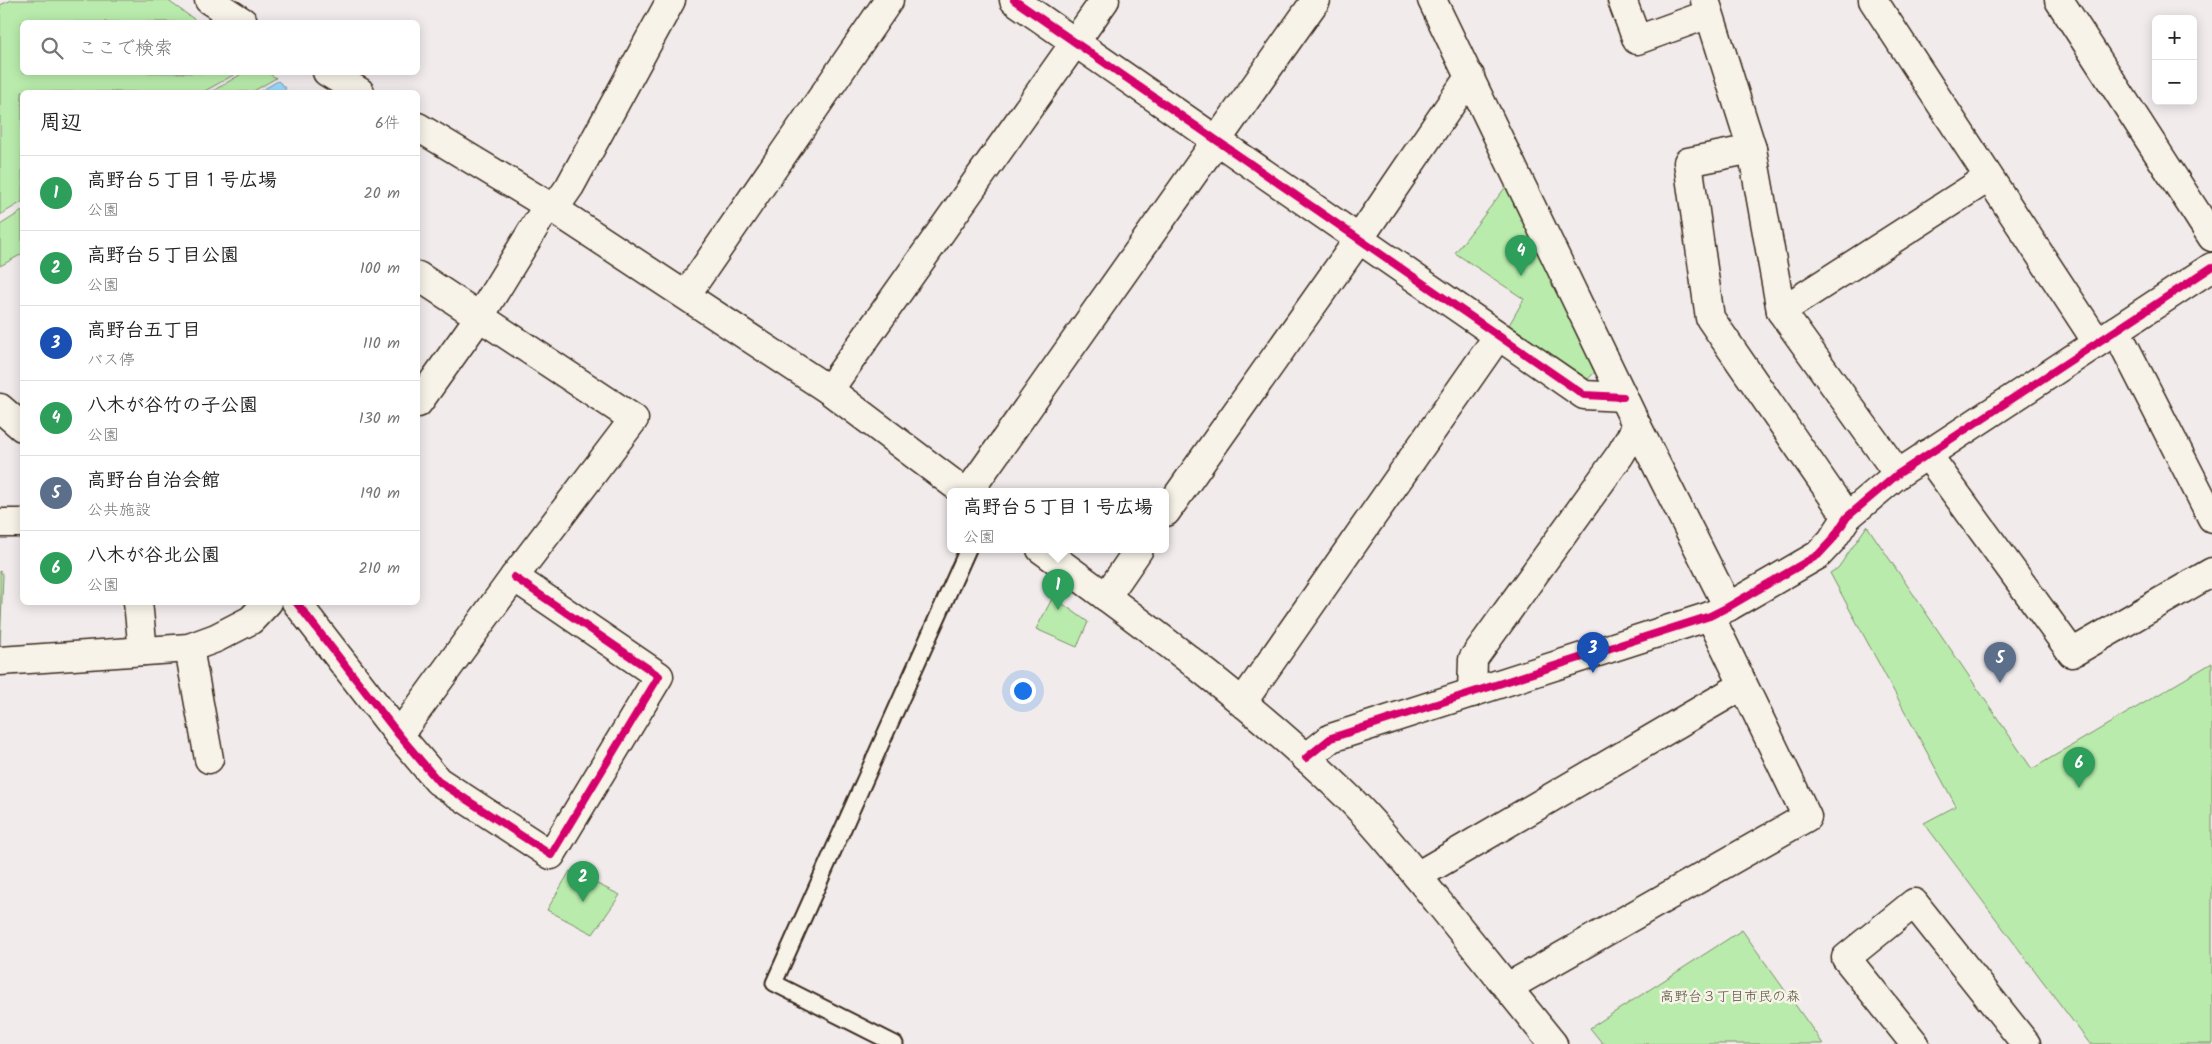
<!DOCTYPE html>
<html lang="ja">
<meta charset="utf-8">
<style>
body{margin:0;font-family:Kalam,"Klee One",sans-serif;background:#f2f2f2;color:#222}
.controls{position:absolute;right:15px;top:15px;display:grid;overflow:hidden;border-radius:8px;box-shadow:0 2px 12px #0003}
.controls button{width:45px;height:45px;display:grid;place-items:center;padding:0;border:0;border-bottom:1px solid #e0e0e0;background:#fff;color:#222;font:25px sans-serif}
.you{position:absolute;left:1022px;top:690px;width:18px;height:18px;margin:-12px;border:4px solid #fff;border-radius:50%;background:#1a73e8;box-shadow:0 0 0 8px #1a73e833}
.badge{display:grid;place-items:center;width:32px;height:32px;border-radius:50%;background:#1f6fb2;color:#fff;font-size:16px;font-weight:700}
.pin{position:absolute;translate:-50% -41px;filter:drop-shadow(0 1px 2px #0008)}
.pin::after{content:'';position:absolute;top:26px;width:18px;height:15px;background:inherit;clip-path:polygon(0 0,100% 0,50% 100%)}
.popup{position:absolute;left:947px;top:488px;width:222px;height:65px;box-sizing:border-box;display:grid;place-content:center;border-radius:8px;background:#fff;filter:drop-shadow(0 1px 4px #0005);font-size:16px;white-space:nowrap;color:#767676}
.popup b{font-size:19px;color:#222}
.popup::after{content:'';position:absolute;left:50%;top:100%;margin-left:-10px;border:10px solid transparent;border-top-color:#fff}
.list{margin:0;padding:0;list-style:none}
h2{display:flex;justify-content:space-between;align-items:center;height:65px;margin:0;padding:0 20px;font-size:21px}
h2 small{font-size:16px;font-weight:400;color:#767676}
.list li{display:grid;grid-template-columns:32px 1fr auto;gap:15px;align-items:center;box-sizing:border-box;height:75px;padding:0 20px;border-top:1px solid #e0e0e0}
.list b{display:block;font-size:19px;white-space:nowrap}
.list p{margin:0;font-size:16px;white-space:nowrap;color:#767676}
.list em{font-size:16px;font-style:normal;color:#767676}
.icon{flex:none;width:28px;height:28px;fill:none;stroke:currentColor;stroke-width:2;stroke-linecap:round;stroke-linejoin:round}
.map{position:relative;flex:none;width:2212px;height:1044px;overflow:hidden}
.search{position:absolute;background:#fff;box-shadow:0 2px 12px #0003;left:20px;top:20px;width:400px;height:55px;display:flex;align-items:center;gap:12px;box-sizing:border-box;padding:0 18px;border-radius:8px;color:#767676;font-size:19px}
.panel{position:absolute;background:#fff;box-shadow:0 2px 12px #0003;left:20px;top:90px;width:400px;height:515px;border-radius:8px}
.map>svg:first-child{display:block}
</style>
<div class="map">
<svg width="2212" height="1044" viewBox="0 0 2212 1044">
<rect width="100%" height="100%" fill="#f1ebec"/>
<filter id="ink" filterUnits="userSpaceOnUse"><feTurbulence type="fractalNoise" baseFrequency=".02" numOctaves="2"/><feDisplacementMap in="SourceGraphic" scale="10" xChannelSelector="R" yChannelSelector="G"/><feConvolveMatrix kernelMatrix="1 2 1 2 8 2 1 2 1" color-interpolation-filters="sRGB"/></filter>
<g filter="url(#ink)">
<!-- green -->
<g fill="#b9ecac" stroke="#7a8b65">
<path d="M12,0H167L198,22H22V72L237,73L203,92H22V202L0,215V5Z"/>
<path d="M243,73H268L276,78L252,92H211Z"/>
<path d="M1508,184L1597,370L1588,379L1509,325L1524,299L1455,253Z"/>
<path d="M22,211V254L0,266V225Z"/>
<path d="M1867,526L2032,769L2212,663V1044H2090L1924,823L1956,806L1830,573L1838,568Z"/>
<path d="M0,571L3,575L0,646Z"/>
<path d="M1053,597L1088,622L1077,647L1036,629Z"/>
<path d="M570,871L620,895L593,934L547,910Z"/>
<path d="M1742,930L1823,1044H1603L1590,1028Z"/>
</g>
<!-- water -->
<path fill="#9bdafd" stroke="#7594a4" d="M278,81L286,88L283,92H259Z"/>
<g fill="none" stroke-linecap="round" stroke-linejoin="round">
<defs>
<path id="service" d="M895,1044L774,983L968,549"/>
<g id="minor">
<path d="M1014,0L1584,395L1623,397"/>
<path d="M1432,0L1637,426L1728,607"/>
<path d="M1622,0L1637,40L1709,14"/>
<path d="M1705,0L1752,149L1781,311L1898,474"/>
<path d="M1873,0L2097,342"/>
<path d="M2059,0L2212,237"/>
<path d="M1752,149L1688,162L1710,318L1847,517"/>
<path d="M554,209L570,186L671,0"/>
<path d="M686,295L889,0"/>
<path d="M1781,311L1988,178"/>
<path d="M2116,330L2212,518"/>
<path d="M829,390L1105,0"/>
<path d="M418,403L480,316L548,205"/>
<path d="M0,408L22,427"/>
<path d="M1927,454L2072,653L2212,572"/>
<path d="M969,491L1316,0"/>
<path d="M1166,512L1359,239L1470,76"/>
<path d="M0,523H22"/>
<path d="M1106,597L1139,549"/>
<path d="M138,602L143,651"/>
<path d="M296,602L399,735L438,781L551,855L659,676L514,577"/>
<path d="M189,648L209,759"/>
<path d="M0,661L189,648L216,638L251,620L268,602"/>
<path d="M1472,693L1473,659L1620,455L1637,426"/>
<path d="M1242,703L1498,336"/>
<path d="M399,735L514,577L634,419L418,276"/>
<path d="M1417,876L1742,686"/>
<path d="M1508,987L1807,817L1710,616"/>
<path d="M1915,1044L1846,958L1914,903L2026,1044"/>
</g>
<g id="tertiary">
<path d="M209,0L243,22"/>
<path d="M327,72L360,92"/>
<path d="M418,127L554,209L829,390L963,491"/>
<path d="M1041,549C1148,627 1257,707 1351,800C1383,832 1411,869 1439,903C1477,950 1515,997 1553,1044"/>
<path d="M1306,758L1331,738L1710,616L1728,607L1818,555L1832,540L1847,517L1898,474L2212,267"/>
</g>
</defs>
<!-- service casing -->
<use href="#service" stroke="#3b2a1e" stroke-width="19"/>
<!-- minor casing -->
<use href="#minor" stroke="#3b2a1e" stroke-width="31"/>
<!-- tertiary casing -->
<use href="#tertiary" stroke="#3b2a1e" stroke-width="31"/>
<!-- service -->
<use href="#service" stroke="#f7f3e8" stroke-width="15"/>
<!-- minor -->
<use href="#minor" stroke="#f7f3e8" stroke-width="28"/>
<!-- tertiary -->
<use href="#tertiary" stroke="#f7f3e8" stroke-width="28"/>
<defs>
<g id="cycleway">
<path d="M1014,0L1584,395L1623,397"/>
<path d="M296,602L399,735L438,781L551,855L659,676L514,577"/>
<path d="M1306,758L1331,738L1710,616L1728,607L1818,555L1832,540L1847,517L1898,474L2212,267"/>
</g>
</defs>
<!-- cycleway casing -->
<use href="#cycleway" stroke="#f7f3e8" stroke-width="11"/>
<!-- cycleway -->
<use href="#cycleway" stroke="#d6006c" stroke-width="8"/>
</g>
</g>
<g text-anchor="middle" stroke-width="5" stroke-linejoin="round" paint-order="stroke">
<!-- park labels -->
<g font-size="14" fill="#54513a" stroke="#f7f3e8">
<text x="1730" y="1001">高野台３丁目市民の森</text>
</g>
</g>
</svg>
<div class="controls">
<button>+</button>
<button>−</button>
</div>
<div class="you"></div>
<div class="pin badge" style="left:1058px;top:610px;background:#2e9e5b">1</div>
<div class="popup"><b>高野台５丁目１号広場</b>公園</div>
<div class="pin badge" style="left:583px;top:902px;background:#2e9e5b">2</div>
<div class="pin badge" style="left:1593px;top:673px;background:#1a4fb4">3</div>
<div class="pin badge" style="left:1521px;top:276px;background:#2e9e5b">4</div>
<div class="pin badge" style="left:2000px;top:683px;background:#5c6f8a">5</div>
<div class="pin badge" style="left:2079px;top:788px;background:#2e9e5b">6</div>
<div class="search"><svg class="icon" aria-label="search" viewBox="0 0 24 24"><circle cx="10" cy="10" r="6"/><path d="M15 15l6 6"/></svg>ここで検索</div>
<section class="panel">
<h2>周辺<small>6件</small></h2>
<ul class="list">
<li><span class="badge" style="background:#2e9e5b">1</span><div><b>高野台５丁目１号広場</b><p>公園</p></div><em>20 m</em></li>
<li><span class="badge" style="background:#2e9e5b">2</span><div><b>高野台５丁目公園</b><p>公園</p></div><em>100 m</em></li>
<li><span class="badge" style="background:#1a4fb4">3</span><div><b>高野台五丁目</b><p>バス停</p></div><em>110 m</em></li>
<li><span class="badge" style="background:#2e9e5b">4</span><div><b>八木が谷竹の子公園</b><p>公園</p></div><em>130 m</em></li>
<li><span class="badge" style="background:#5c6f8a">5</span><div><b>高野台自治会館</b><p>公共施設</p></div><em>190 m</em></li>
<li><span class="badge" style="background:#2e9e5b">6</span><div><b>八木が谷北公園</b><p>公園</p></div><em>210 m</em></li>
</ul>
</section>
</div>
